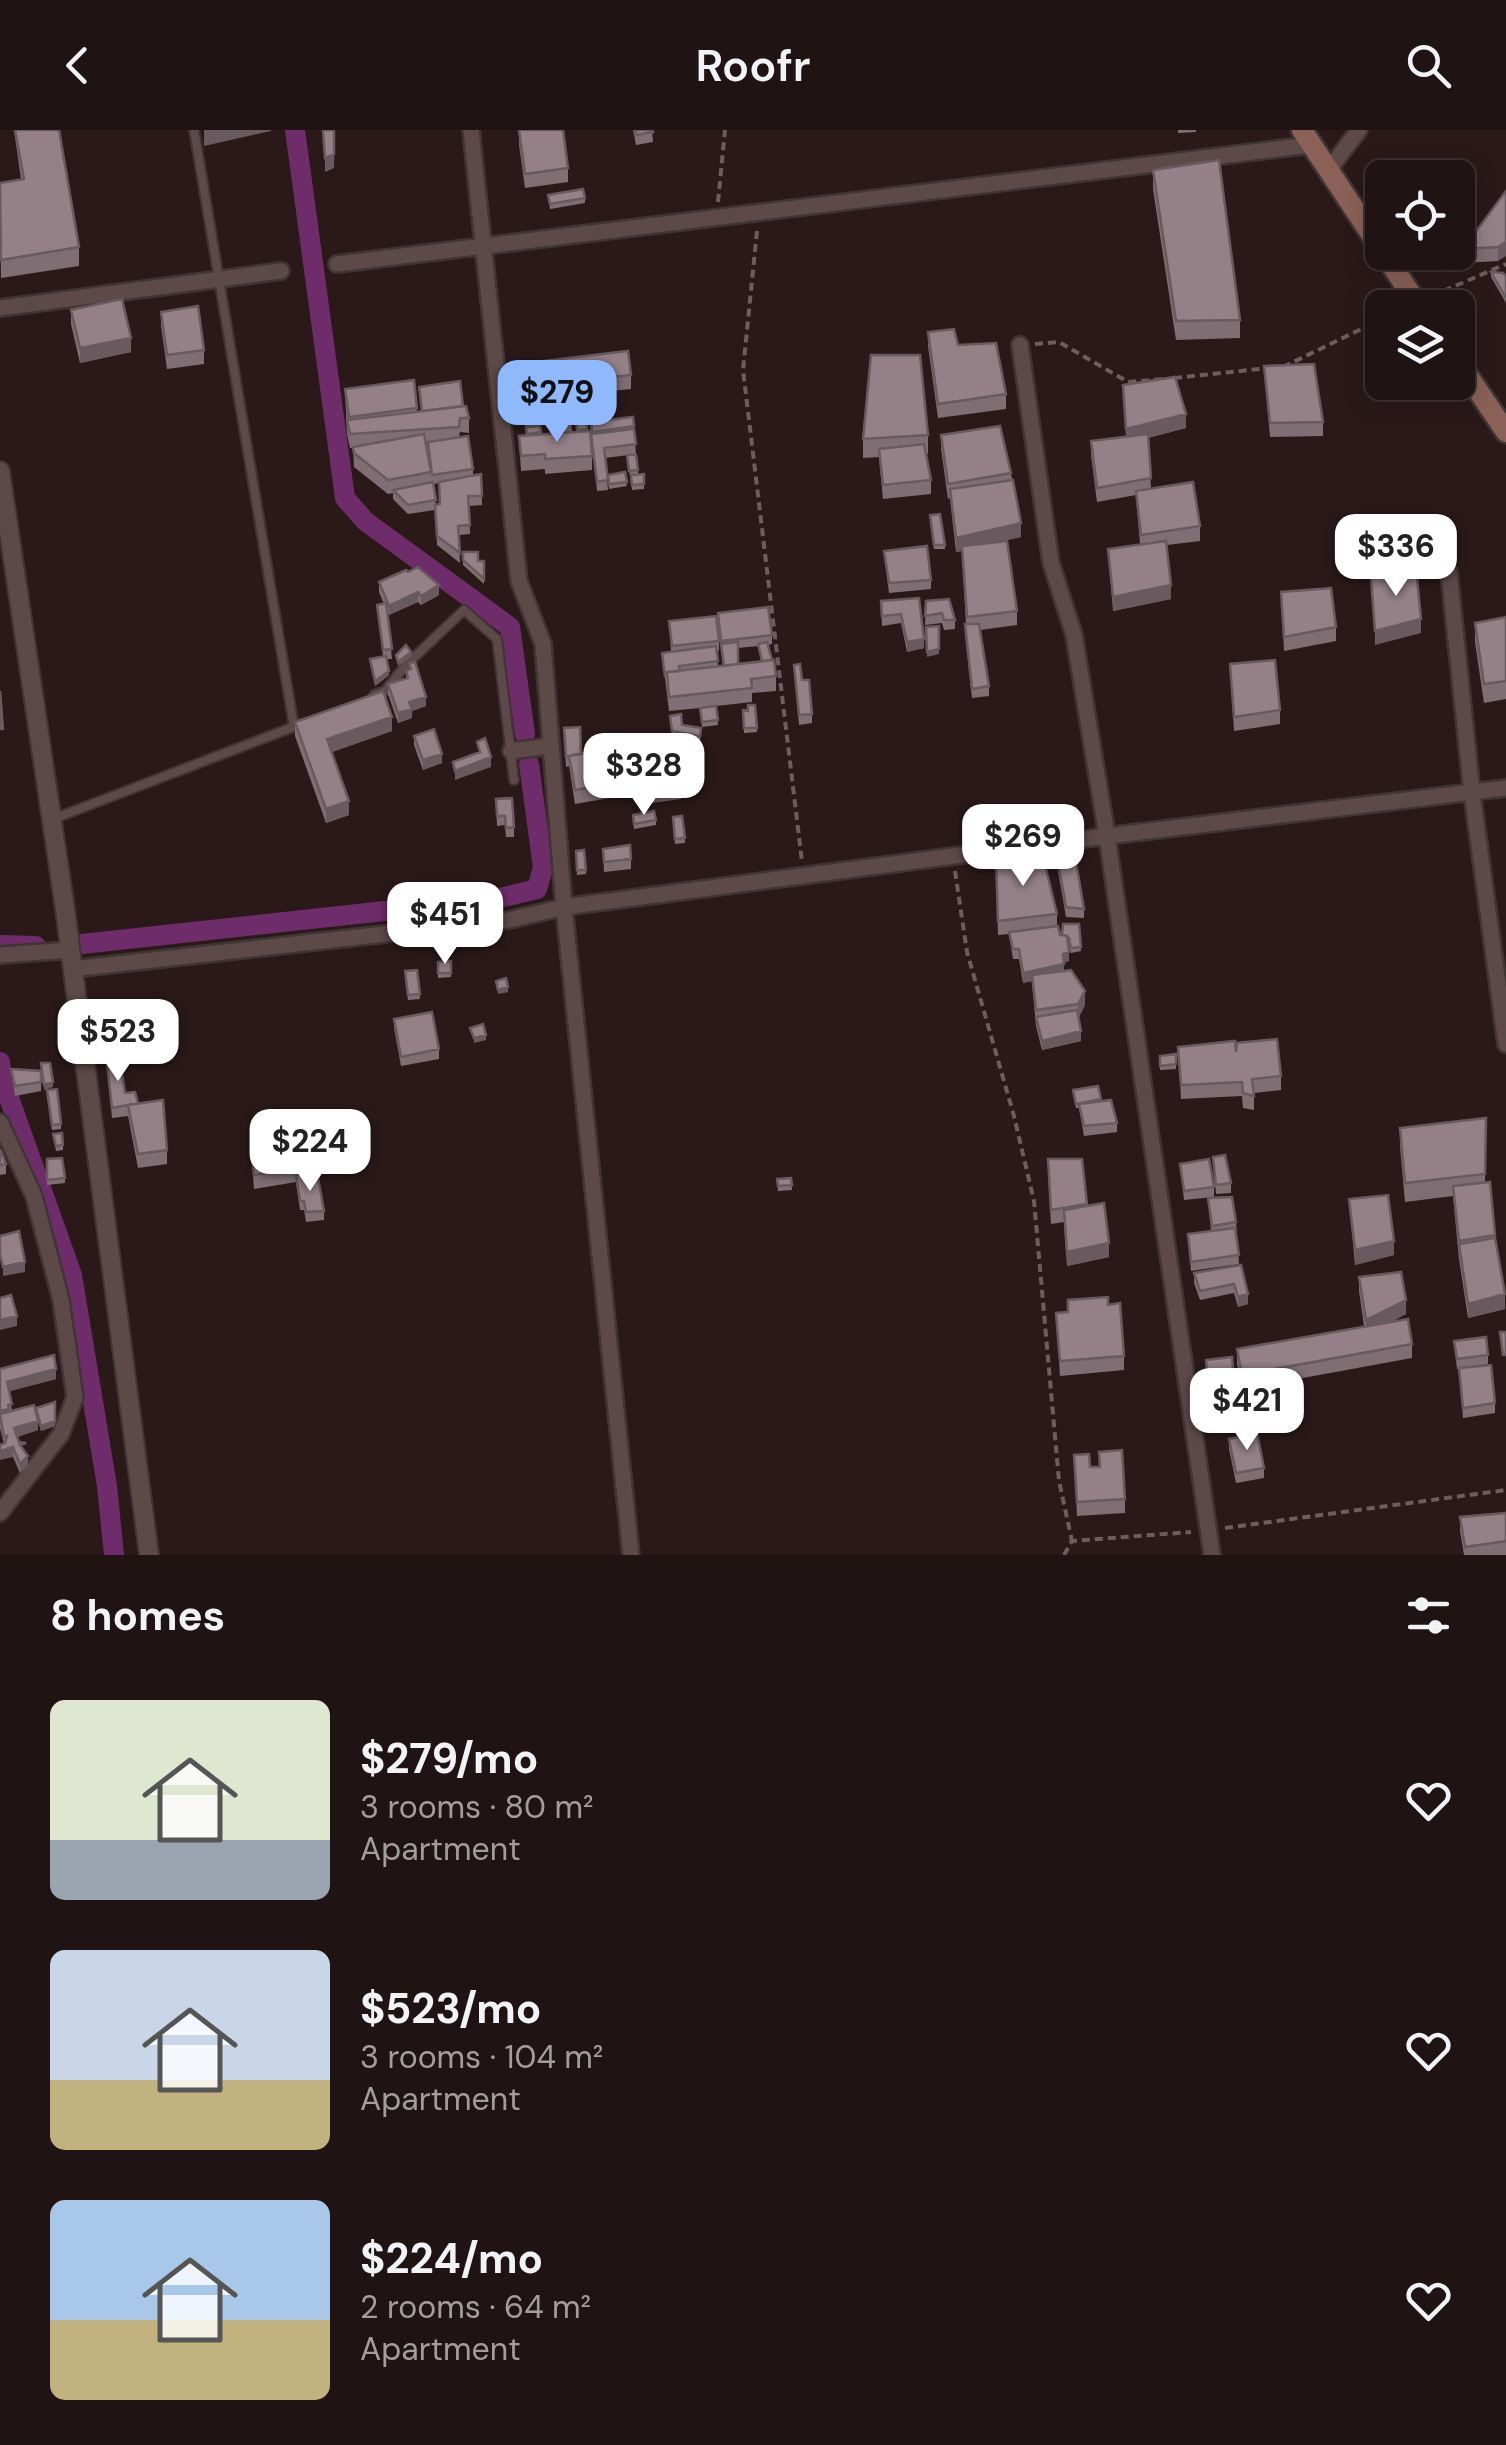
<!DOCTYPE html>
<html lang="en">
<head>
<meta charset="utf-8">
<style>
  body { margin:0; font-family:"DM Sans",sans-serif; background:#281c1d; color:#f1f3f6; height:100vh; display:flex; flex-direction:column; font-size:38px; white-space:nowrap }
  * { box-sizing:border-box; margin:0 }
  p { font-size:32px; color:#a29ea0 }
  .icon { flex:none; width:55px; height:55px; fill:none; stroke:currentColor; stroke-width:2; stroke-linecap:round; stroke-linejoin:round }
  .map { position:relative; height:1425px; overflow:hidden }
  .drawer { display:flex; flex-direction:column; background:#201314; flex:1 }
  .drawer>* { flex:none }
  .fabs { position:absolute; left:1365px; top:30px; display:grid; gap:20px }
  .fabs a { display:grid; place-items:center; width:110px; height:110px; border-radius:15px; background:#201314; box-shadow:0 5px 25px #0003,0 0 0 2px #3d3234; font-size:50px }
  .price { position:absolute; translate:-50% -85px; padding:0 22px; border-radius:20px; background:#fff; color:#222; font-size:32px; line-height:65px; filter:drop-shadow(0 2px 5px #0008) }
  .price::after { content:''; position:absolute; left:50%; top:60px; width:30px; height:22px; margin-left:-15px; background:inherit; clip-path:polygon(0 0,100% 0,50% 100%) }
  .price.on { background:#8fb8fd; color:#111 }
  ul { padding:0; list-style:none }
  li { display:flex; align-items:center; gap:30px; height:250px; padding:0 50px }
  li span { display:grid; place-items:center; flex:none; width:280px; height:200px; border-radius:15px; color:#555 }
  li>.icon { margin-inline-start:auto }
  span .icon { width:120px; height:120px; fill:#fffc; stroke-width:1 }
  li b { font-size:42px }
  h2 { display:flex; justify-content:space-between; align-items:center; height:120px; padding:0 50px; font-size:42px }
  header { display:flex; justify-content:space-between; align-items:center; height:130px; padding:0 50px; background:#201314; font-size:45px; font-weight:600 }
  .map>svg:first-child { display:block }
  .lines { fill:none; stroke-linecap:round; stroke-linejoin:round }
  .canal { stroke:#6f2c6a; stroke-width:20 }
  .service-casing { stroke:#413434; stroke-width:12 }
  .minor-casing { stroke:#413434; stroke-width:20 }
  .tertiary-casing { stroke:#413434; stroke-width:22 }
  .secondary-casing { stroke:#413434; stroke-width:25 }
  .path { stroke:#6d5d5e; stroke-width:4; stroke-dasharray:8 5; stroke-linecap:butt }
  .service { stroke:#5e4949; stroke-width:8 }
  .minor { stroke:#5e4949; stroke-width:15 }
  .tertiary { stroke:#5e4949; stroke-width:18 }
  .secondary { stroke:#8b6157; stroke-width:20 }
  .wall { fill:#806e75; fill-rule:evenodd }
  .shaded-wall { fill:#685a5f }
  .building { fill:#958088; stroke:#685a5f; stroke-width:2.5 }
</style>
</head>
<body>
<header><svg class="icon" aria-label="back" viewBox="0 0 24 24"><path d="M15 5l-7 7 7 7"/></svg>Roofr<svg class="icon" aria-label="search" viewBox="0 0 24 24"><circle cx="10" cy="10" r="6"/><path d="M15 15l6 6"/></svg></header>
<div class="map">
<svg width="1506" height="1425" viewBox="0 0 1506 1425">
  <rect width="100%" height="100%" fill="#2b191a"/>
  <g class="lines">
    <path class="canal" d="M295 0 345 368 365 391 510 497 525 604
      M82 814 495 769 537 759 543 738 529 634
      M0 815 36 816
      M0 932 2 948 72 1145 107 1356 114 1425"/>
    <defs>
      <path id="service" d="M194 0 294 597
        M374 565 385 561 405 536 464 480 497 509 514 650
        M53 689 301 594"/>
      <path id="minor" d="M471 0 519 451 543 514 564 777 631 1425
        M1327 42 1359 0
        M337 134 1310 15
        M0 178 281 141
        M1020 215 1051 433 1074 505 1107 706 1212 1425
        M1449 442 1472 663 1506 914
        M511 621 551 616
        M0 825 71 820
        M73 839 509 790 564 777 1107 706 1506 658
        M0 992 34 1066 61 1170 75 1267 61 1304 0 1383"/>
      <path id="tertiary" d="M0 341 65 779 149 1425"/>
      <path id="secondary" d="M1302 0 1420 178
        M1458 231 1506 302"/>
    </defs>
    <use href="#service" class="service-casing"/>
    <use href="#minor" class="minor-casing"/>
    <use href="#tertiary" class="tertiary-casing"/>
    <use href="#secondary" class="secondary-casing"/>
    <path class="path" d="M718 72 725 0
      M757 101 743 240 802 732
      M1432 166 1506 134
      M1035 214 1059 212 1128 252 1164 249
      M1283 237 1382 189
      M1174 248 1269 238
      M955 741 967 822 1014 986 1034 1071 1059 1351 1072 1411
      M1225 1398 1506 1360
      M1064 1425 1072 1411 1191 1402"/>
    <use href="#service" class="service"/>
    <use href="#minor" class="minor"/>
    <use href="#tertiary" class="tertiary"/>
    <use href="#secondary" class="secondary"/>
  </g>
  <path class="wall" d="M14 0H59L79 117V136L1 148 0 53 21 49Z
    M519 0 568 38V52L525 58 519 15Z
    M633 0H652L653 12 636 15Z
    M1178 0H1196V2L1178 3Z
    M1153 40 1240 190V208L1176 210 1153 59Z
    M1506 61 1498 131 1463 133V119Z
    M548 65 585 68V73L550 79Z
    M1491 142 1506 146V173L1491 147Z
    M71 180 131 222 80 233 71 194Z
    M161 182 204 220V234L167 239 161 196Z
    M928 202 958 215 1006 264V279L938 288 928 216Z
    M543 231 631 245V259L583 264 585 288 575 289 573 265 569 266 572 302H576V290L586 289 592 326V340L545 344V339L521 341 519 306 526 305 525 286H523L520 242 541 255 542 285H536V288L541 293V304H550L543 245Z
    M1264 236 1323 292V306L1270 307Z
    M414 250 417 282 421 281 419 257 463 276 469 288V303L460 302 459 307 473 339V346L481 344 482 375 469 376 470 404 459 405 460 433 437 415 435 380 408 384 393 369V363L388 364 354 337 353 318H350L347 304 345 259ZM439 353 440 374 436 375 433 354Z
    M1123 255 1186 298 1148 308 1151 358 1200 396V411L1167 415 1171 469 1113 481 1108 419 1140 414 1136 365 1097 372 1091 325V311L1126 307Z
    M633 287 636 324 605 328 608 360 597 361 591 292Z
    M928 305V324H926L931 350V364L883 369 879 327 863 328V309Z
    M941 305 1011 343 1021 407 1001 411 1017 481V495L980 500 989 556V566L972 568 965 504V494H966L962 421 956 422 950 368 948 369 941 319Z
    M627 325 638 340V345L644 344V359L632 360Z
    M625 342 627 356 609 359 608 350Z
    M930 385 945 415V419H934Z
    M884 421 931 450V459L889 463Z
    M463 422 478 431H484V454L463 435Z
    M408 442 439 465 421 475 418 472 389 485 387 480 392 529H387L389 545 375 556 370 529 383 526 377 475 384 474 379 462V452Z
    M1281 462 1336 497V511L1284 521Z
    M919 468 924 518 907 522 901 493 882 496 881 471Z
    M926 471 955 490V499L944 500 942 493 925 495Z
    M718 483 772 505V514L768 515 776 546V561L752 563V572L716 576 718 595 702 597 700 578 669 581 662 523 671 522 669 491 719 511V521H717L718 536H723ZM758 516 761 531 738 534V518Z
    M1506 487V569L1484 573 1475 512V493Z
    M409 533 426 576 412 581V588L398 593 388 564V554L406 548V541L409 540Z
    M1230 534 1280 580V594L1234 601Z
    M794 535 802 550 812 584V593L799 595Z
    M755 575 757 602 744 603 743 580 748 581Z
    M670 586 682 595 701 598 700 611 676 607 682 641V655L680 656 681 669 651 673 650 661 575 674 569 636 566 637 564 598 581 623 676 607 672 606Z
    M295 592 392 601 331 622 349 685 326 693 295 606Z
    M414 606 442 633 423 640 414 615Z
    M496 669 514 697V707H506L505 695 497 696Z
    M633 685 656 690V695L634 699Z
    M682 686 685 713 675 714 673 687Z
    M603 719 631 729V739L604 742Z
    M584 720 586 744 577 745 576 721Z
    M996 730 1057 784V796L1060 805 1079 794 1081 821 1071 823 1068 812 1069 831 1063 833 1064 841 1085 875 1079 887 1081 911 1042 920 1036 896 1032 851 1023 853 1019 829H1013L1009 804 998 805Z
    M1058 732 1084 779V788L1066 787 1058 741Z
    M438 832 451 843V847L438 848Z
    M417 840 420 869 408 870 405 841Z
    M394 889 439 919V929L401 936 394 898Z
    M1178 917 1236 922 1281 946V960L1254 963V980L1243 978 1242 966 1181 969Z
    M1176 924V939L1160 940V926Z
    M106 925 125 963 138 973 167 1020V1034L138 1038 128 986 112 988Z
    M11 939 41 941V961L15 966Z
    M1098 956 1101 971 1117 993V1002L1084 1006 1079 978H1076L1073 960Z
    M47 960 61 994V999L52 1000Z
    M1486 988 1485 1052H1490L1495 1110 1505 1179 1468 1188 1459 1129 1453 1066 1405 1072 1400 1017V998Z
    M53 1004 63 1015V1020L56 1021Z
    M0 1019 6 1034V1044L0 1045Z
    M251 1021 318 1031V1046H311V1048L324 1081V1090L306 1092 304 1080H300L296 1052 254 1059Z
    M1213 1027 1231 1053V1063L1216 1064Z
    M47 1029 65 1048V1053L47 1055Z
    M1082 1029 1087 1076 1109 1127 1067 1136 1064 1092 1051 1094 1048 1043Z
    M1180 1034 1214 1057V1067L1184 1070Z
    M791 1048 792 1060 778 1061 777 1049Z
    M1208 1068 1236 1092 1239 1134 1191 1141 1188 1104 1211 1101Z
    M1349 1069 1394 1125 1355 1135Z
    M1241 1135 1248 1174 1238 1177 1234 1163 1200 1170 1194 1153V1143Z
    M1359 1147 1406 1184 1391 1192 1412 1214V1228L1242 1259 1237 1234V1219L1364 1196 1359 1161Z
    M1108 1175 1124 1226V1240L1060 1246 1056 1183Z
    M1454 1211 1488 1225V1234L1457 1239Z
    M1206 1230 1234 1249V1259L1208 1262Z
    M1459 1238 1495 1273V1283L1463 1288Z
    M0 1239 56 1249 9 1261 12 1281 36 1283 55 1296 41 1301 38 1291V1300L17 1307 19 1312 26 1322 28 1335 20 1343 13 1327 2 1314H4L0 1298Z
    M1229 1309 1264 1338V1348L1236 1353 1229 1319Z
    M1099 1322 1125 1369V1383L1077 1386 1074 1325 1090 1337H1099Z
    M1506 1383V1425H1464L1460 1401V1387Z"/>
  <path class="shaded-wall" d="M204 0H271V1L204 16Z
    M335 0 334 38 325 42V28Z
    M1506 112V126L1498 131V117Z
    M131 208V222L80 233V218Z
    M1186 284V298L1126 313V299Z
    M1021 393V407L956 422V408Z
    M439 455V465L421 475V466Z
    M1171 455V469L1113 481V467Z
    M418 462V472L389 485V476Z
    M1421 489V503L1375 515V501Z
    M924 509V518L907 522V512Z
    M939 519V524L927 527V522Z
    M411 522V527L398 536V532Z
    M389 541V545L375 556V551Z
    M426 567V576L412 581V588L398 593V583L409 572Z
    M392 587V601L327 624V609Z
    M442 624V633L423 640V630Z
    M491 627V637L455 650V641Z
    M349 671V685L326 693V679Z
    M1069 822V831L1063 833V824Z
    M1064 834V843L1023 853V843Z
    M508 857V862L498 864V860Z
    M1085 861V875L1078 888V874Z
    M1081 901V911L1042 920V911Z
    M486 905V910L474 913V908Z
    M53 952V957L44 960V955Z
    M1394 1111V1125L1355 1135V1120Z
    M1109 1113V1127L1067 1136V1122Z
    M25 1132V1142L3 1146V1137Z
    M1248 1164V1174L1238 1177V1167Z
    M1505 1164V1179L1468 1188V1174Z
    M1406 1170V1184L1366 1204V1190Z
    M17 1186V1196L0 1200V1190Z
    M56 1239V1249L7 1262V1252Z
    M38 1291V1300L14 1308V1298Z
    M55 1291V1296L41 1301V1296Z
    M13 1317V1327L0 1330V1321Z
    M28 1326V1335L20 1343V1334Z"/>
  <path class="building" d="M15 0H59L79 117 1 130 0 53 24 49Z
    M323 0H334V24L325 28Z
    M519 0H563L568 38 525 44Z
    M635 0H652L653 2 636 5Z
    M1219 30 1240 190 1176 191 1153 40Z
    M583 59 585 68 550 74 548 65Z
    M1506 61V112L1498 117 1463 119Z
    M1491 142 1503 143 1506 146V168Z
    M122 169 131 208 80 218 71 180Z
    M198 176 204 220 167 225 161 182Z
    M954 199 958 215 996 213 1006 264 938 274 928 202Z
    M628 221 631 245 568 252 572 289 550 291 543 231Z
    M871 225H920L928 305 863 309Z
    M1314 234 1323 292 1270 293 1264 236Z
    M540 240 541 255 522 257 520 242Z
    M1175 247 1186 284 1126 299 1123 255Z
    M414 250 417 278 349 287 345 259Z
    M460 251 463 276 422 281 419 257Z
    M541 256 542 275 523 276 522 257Z
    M583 263 585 283 575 284 573 264Z
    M466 276 469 288H460L459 297 350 304 347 290Z
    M536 280V288L541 287V293L526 294 525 281Z
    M633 287 634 296 592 302 591 292Z
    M586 289 587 299 577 300 576 290Z
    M540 296 541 302 527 304 526 297Z
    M1000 296 1011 343 948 354 941 305Z
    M634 299 636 314 604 318 608 350 597 352 591 304Z
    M590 301 592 326 545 329V324L521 326 519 306Z
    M424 304 431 342 388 350 354 323 353 317Z
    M1148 304 1151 348 1097 358 1091 311Z
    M468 306 473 339 432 345 428 312Z
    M924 314 931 350 883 355 879 319Z
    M627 325H636L638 340 629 341Z
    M625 342 627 352 609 354 608 345Z
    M481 344 482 366H468L470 395 458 396 460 423 437 406 435 375 440 374 439 352Z
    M644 344V354L632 355 631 345Z
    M1013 350 1021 393 956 408 950 359Z
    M433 352 436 370 408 375 393 360Z
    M1193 352 1200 396 1141 405 1136 361Z
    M940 384 945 415H934L930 385Z
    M1007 411 1017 481 967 487 962 416Z
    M1166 411 1171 455 1113 467 1108 419Z
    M927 416 931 450 889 453 884 421Z
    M463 422H478V431H484V449L463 430Z
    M418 437 439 455 421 466 418 462 389 476 379 452 406 440 408 442Z
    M1416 438 1421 489 1375 501 1371 448Z
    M1331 458 1336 497 1284 507 1281 462Z
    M919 468 924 509 907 512 901 484 882 486 881 471Z
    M949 469 955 490H944L942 483 925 486 926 471Z
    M386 473 392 519 383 520 377 475Z
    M768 477 772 505 721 511 718 483Z
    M716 486 719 511 672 516 669 491Z
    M1506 487V551L1484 554 1475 493Z
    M965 494H979L989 556 972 559Z
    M939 496V519L927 522 926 497Z
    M738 512V534L724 536 721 514Z
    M767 512 772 530 762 531 758 514Z
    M406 515 411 522 398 532 396 525Z
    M716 516 718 531 679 536 680 541 667 542V546H665L662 523Z
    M386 526 389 541 375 551 370 529Z
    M774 530 776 546 751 549 752 558 669 567 667 542Z
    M1275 530 1280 580 1234 587 1230 534Z
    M415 532 426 567 409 572 412 579 398 583 388 554 408 548 406 541 411 539 409 533Z
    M800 534 802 550H809L812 584 799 585 794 535Z
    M0 561 3 599H0Z
    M383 561 392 587 327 609 349 671 326 679 295 592Z
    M748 575H755L757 598H744L743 580 748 581Z
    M716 576 718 590 702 592 700 578Z
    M681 584 682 595 701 598 700 606 672 601 670 586Z
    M580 597 581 623 566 627 564 598Z
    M434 599 442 624 423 630 414 606Z
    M676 607 682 641 575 660 569 626Z
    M485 608 491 627 455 641 453 632 480 622 477 612Z
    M680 655 681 664 651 668 650 659Z
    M512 668 514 697 506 698 505 686H497L496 669Z
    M654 681 656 690 634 694 633 685Z
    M682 686 685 708 675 709 673 687Z
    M630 715 631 729 604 732 603 719Z
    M584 720 586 740H577L576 721Z
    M1043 727 1057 784 998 791 996 730Z
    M1058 732H1076L1084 779 1066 777Z
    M1063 794H1079L1081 817 1071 818 1069 808 1067 806 1062 805Z
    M1058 796 1060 805 1067 806 1069 822 1063 824 1064 834 1023 843 1019 819H1013L1009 802Z
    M451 831V843H438V832Z
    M417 840 420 864 408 865 405 841Z
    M1071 840 1085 861 1078 874 1036 880 1032 845Z
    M506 848 508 857 498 860 496 851Z
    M1077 880 1081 901 1042 911 1036 887Z
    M432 882 439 919 401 927 394 889Z
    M483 894 486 905 474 908 470 898Z
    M1277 909 1281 946 1252 949 1254 966 1243 963 1242 952 1181 955 1178 917 1235 911 1236 922 1237 913Z
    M119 924 125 963 135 962 138 973 112 978 106 925Z
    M1176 924V934L1160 936V926Z
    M41 933H50L53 952 44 955Z
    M11 939 41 941V952L15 956Z
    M1098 956 1101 969 1076 974 1073 960Z
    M57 959 61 994 52 995 47 960Z
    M163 970 167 1020 138 1024 128 975Z
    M1111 970 1117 993 1084 996 1079 974Z
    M1486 988 1485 1044 1405 1053 1400 998Z
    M62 1003 63 1015 56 1016 53 1004Z
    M315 1011 318 1031H310L311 1036 254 1045 251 1021Z
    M0 1019 6 1034 0 1035Z
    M1225 1025 1231 1053 1216 1055 1213 1027Z
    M62 1028 65 1048 47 1050V1029Z
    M1048 1029H1082L1087 1074 1051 1080Z
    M1209 1029 1214 1057 1184 1061 1180 1034Z
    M302 1044 303 1049 318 1048 324 1081 306 1082 304 1071H300L296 1045Z
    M791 1048 792 1055 778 1056 777 1049Z
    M1490 1052 1495 1105 1459 1111 1453 1056Z
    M1388 1065 1394 1111 1355 1120 1349 1069Z
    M1232 1067 1236 1092 1212 1096 1208 1068Z
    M1104 1073 1109 1113 1067 1122 1064 1080Z
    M1235 1098 1239 1125 1191 1132 1188 1104Z
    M19 1101 25 1132 3 1137 0 1124V1106Z
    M1495 1108 1505 1164 1468 1174 1459 1114Z
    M1241 1135 1248 1164 1238 1167 1234 1154 1200 1161 1194 1143Z
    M1401 1142 1406 1170 1366 1190 1359 1147Z
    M11 1165 17 1186 0 1190V1168Z
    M1108 1167V1175L1120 1173 1124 1226 1060 1231 1056 1183 1068 1182V1170Z
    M1408 1189 1412 1214 1242 1245 1237 1219Z
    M1500 1202H1506V1225H1503Z
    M1486 1207 1488 1225 1457 1229 1454 1211Z
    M54 1225 56 1239 7 1252 12 1274 8 1275 9 1279 0 1281V1239Z
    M1232 1227 1234 1249 1208 1252 1206 1230Z
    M1491 1235 1495 1273 1463 1278 1459 1238Z
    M55 1272V1291L41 1296 36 1278Z
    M34 1275 38 1291 14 1298 19 1312 26 1313 20 1315 28 1326 20 1334 13 1317 0 1321V1315L5 1313 7 1306 4 1307 0 1284Z
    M1257 1303 1264 1338 1236 1343 1229 1309Z
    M1122 1320 1125 1369 1077 1372 1074 1325 1089 1324 1090 1337H1100L1099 1322Z
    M1506 1383V1411L1465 1417 1460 1387Z"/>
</svg>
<div class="fabs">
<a><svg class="icon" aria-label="locate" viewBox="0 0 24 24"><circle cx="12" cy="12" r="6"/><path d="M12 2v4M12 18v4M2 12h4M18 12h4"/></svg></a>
<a><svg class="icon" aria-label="layers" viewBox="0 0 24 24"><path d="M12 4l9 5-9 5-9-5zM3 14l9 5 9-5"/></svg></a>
</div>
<b class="price on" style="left:557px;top:315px">$279</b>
<b class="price" style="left:1396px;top:469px">$336</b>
<b class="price" style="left:644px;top:688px">$328</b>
<b class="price" style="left:1023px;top:759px">$269</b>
<b class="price" style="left:445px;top:837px">$451</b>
<b class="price" style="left:118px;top:954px">$523</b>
<b class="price" style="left:310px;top:1064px">$224</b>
<b class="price" style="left:1247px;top:1323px">$421</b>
</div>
<section class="drawer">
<h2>8 homes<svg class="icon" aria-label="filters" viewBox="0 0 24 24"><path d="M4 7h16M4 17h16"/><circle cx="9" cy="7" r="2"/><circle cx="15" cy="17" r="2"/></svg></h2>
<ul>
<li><span style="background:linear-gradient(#dfe7d0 70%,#9aa5b1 0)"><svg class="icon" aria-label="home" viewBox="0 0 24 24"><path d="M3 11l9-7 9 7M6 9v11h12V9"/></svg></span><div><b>$279/mo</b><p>3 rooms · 80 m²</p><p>Apartment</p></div><svg class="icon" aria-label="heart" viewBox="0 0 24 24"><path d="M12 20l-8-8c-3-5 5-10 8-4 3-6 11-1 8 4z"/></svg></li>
<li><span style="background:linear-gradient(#c9d6e8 65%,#c2b280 0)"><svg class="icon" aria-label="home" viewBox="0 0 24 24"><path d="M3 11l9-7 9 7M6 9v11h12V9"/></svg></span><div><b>$523/mo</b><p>3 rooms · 104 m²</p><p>Apartment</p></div><svg class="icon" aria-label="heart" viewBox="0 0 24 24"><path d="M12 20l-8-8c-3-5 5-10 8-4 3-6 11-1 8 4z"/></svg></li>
<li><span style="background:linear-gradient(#a9c7e8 60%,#c2b280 0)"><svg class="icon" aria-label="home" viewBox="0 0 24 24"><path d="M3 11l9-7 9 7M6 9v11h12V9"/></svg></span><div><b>$224/mo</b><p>2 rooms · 64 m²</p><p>Apartment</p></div><svg class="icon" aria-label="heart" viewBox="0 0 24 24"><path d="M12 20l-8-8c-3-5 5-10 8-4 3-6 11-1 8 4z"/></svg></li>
</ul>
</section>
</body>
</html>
